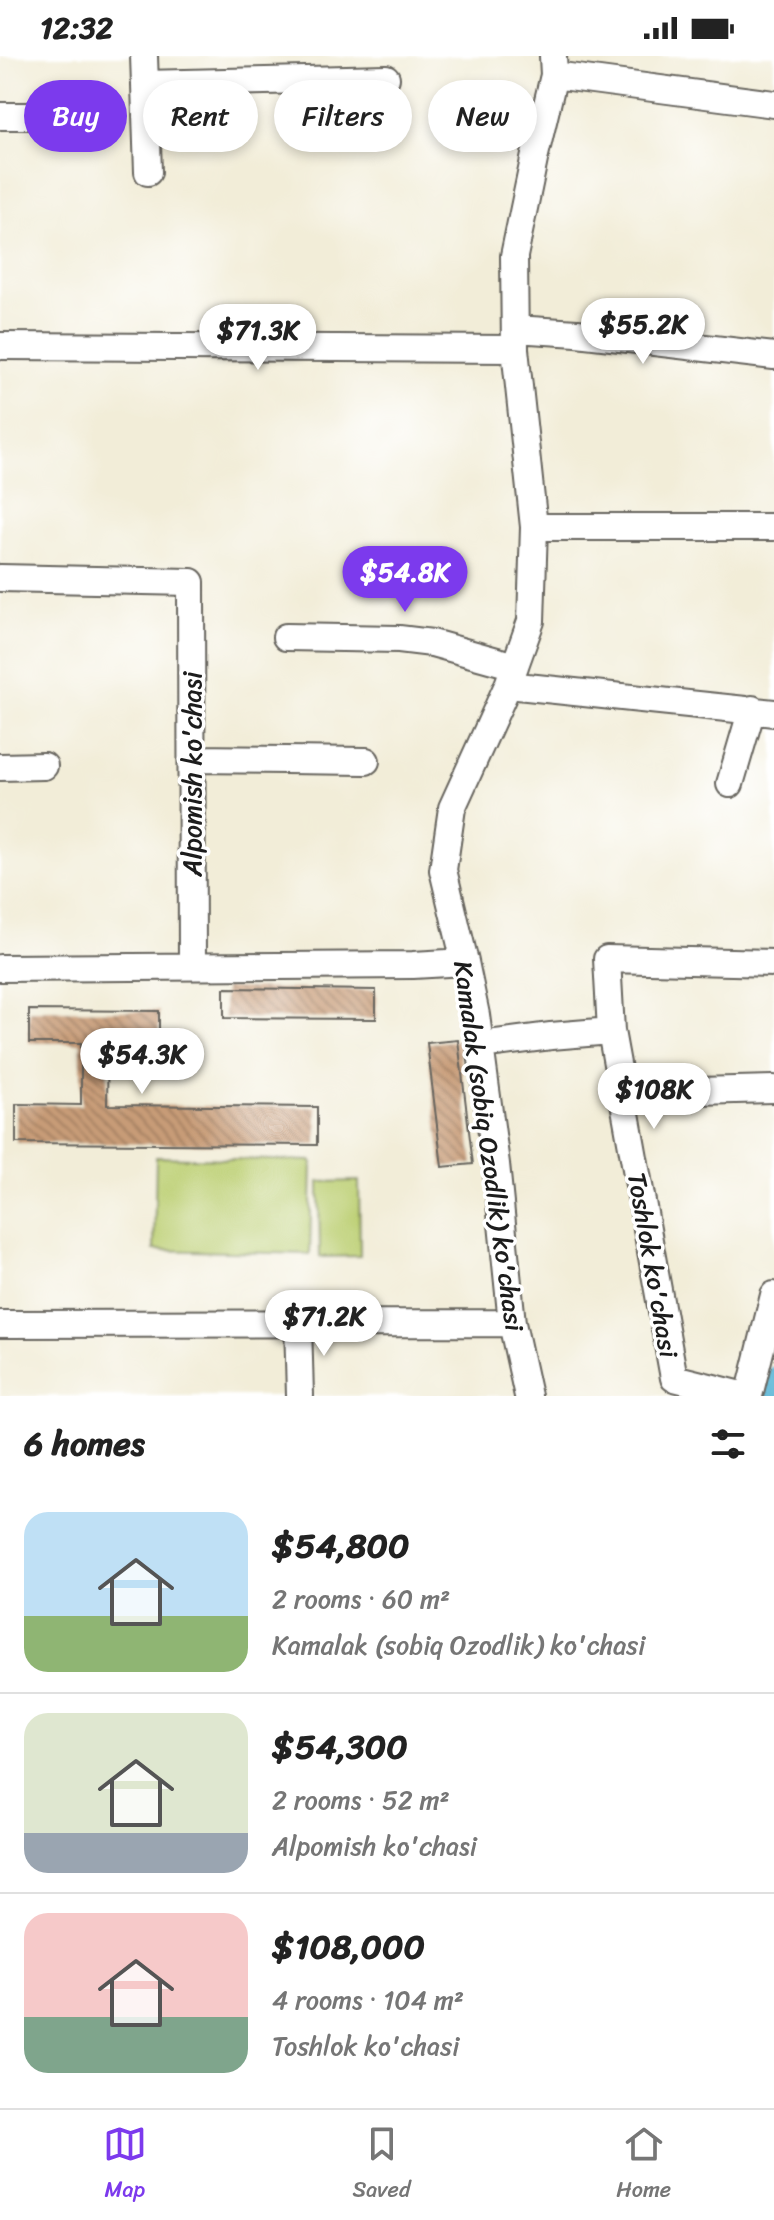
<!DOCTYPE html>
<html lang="en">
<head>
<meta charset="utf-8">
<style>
  body { margin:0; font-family:Sriracha,sans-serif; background:#f2f2f2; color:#222; height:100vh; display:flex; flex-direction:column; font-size:30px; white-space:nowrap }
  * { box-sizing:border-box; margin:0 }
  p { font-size:26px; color:#767676 }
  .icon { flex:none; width:44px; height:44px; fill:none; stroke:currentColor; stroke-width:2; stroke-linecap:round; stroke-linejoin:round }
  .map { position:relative; height:1340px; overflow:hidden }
  .side { display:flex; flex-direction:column; background:#fff; flex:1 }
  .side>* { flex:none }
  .hud { position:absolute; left:24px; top:24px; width:726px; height:72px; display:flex; gap:16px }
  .price { position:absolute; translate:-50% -68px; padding:0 18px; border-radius:28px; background:#fff; color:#222; font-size:26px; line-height:52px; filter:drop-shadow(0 2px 4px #0008) }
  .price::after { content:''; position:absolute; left:50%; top:48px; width:24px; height:18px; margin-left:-12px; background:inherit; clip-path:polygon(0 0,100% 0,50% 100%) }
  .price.active { background:#7c3aed; color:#fff }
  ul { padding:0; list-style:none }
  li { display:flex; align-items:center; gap:24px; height:200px; padding:0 24px }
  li+li { border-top:2px solid #e0e0e0 }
  li span { display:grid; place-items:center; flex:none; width:224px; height:160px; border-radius:24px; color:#555 }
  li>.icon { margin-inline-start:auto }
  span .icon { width:96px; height:96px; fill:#fffc; stroke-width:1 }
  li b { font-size:34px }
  h2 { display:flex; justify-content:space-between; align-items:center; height:96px; padding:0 24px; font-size:34px }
  .tag { padding:0 28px; border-radius:36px; background:#fff; box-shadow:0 4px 12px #0003; font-size:28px; line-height:72px }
  .tag.active { background:#7c3aed; color:#fff }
  .status { display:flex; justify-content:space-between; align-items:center; height:56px; padding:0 40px; background:#fff; direction:ltr }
  .status svg { height:22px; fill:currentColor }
  .tabs { display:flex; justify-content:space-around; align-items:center; height:112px; border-top:2px solid #e0e0e0; background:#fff; font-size:22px; color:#767676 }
  .tabs a { display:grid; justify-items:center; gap:4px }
  .tabs .active { color:#7c3aed }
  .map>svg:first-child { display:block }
  .garden { fill:#bccf72; stroke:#6c7647; stroke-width:2 }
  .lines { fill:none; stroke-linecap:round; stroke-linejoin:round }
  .canal { stroke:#55b3d4; stroke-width:22 }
  .building { fill:url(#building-back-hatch) }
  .street-casing { stroke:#67655e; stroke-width:30 }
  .street { stroke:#fff; stroke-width:26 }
  .labels { text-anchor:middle; stroke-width:7; stroke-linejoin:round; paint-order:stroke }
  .street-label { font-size:26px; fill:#1c1c1c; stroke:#fff }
</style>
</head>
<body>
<div class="status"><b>12:32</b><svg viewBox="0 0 49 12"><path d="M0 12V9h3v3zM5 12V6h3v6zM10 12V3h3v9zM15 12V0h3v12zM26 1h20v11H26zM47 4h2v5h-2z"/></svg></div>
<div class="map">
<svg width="774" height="1340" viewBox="0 0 774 1340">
  <defs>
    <pattern id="building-back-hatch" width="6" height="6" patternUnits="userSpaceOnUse" patternTransform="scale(2)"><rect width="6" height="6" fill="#c79b77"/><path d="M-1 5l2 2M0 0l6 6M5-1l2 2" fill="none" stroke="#a17e61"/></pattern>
  </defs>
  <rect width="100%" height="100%" fill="#fff"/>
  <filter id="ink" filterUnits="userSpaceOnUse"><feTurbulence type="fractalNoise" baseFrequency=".0125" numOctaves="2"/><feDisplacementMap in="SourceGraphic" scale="16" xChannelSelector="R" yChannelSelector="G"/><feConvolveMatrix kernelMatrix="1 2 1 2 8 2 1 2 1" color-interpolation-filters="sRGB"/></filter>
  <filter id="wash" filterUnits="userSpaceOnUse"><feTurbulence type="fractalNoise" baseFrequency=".006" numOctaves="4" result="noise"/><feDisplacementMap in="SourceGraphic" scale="32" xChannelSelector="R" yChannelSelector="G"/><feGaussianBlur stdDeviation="1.8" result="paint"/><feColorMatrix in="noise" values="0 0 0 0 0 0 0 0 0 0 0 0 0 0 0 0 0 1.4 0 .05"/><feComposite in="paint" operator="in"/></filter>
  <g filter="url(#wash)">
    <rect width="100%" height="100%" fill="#f2edd8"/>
    <path class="garden" d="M156 1101 312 1105 310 1198 154 1194Z
      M359 1125 360 1200 320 1201 319 1126Z"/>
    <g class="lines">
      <path class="canal" d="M772 1340 774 1322"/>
    </g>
    <g id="blocks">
      <path class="building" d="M224 932 376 934V963L224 962Z
        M29 954 159 955V987H108L107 1049 317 1051V1089L16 1087V1048L81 1049V987H29Z
        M458 984 473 1108 442 1111 427 987Z"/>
    </g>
  </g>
  <g filter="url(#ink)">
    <use href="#blocks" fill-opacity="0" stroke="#67655e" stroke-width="2"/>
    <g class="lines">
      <defs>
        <path id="street" d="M144 0 148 116
          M554 19 774 48
          M145 28 386 22
          M0 60H63
          M515 273 577 277 774 300
          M0 290 515 293
          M534 471H774
          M0 522 191 526 192 910
          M286 581 399 583 432 587 515 610
          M508 629 774 657
          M192 703 366 705
          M0 711 44 710
          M730 728 752 653
          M0 912 413 909 465 906
          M480 989 551 980 611 975
          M622 1037 774 1033
          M298 1266 300 1340
          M0 1268 512 1267
          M528 1340 512 1267 496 1108 476 959 465 906 443 814 452 752 508 629 531 565 534 471 515 293 514 200 535 99 554 19 553 0
          M746 1340 674 1322 611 975 607 903 774 907
          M749 1340 774 1239"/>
      </defs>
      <use href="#street" class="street-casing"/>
      <use href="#street" class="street"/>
    </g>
  </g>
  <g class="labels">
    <g class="street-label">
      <text transform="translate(192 718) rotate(-90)" y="9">Alpomish ko'chasi</text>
      <text transform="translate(489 1090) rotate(82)" y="9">Kamalak (sobiq Ozodlik) ko'chasi</text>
      <text transform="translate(653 1209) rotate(80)" y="9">Toshlok ko'chasi</text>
    </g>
  </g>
</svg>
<b class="price" style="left:643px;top:310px">$55.2K</b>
<b class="price" style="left:258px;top:316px">$71.3K</b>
<b class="price active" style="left:405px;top:558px">$54.8K</b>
<b class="price" style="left:142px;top:1040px">$54.3K</b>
<b class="price" style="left:654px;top:1075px">$108K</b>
<b class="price" style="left:324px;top:1302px">$71.2K</b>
<div class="hud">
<a class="tag active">Buy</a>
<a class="tag">Rent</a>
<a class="tag">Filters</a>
<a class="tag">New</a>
</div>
</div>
<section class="side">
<h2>6 homes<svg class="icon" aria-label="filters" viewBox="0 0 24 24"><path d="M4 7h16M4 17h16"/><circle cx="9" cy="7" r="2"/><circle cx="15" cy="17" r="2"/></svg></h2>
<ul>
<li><span style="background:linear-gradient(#bfe0f5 65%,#8fb573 0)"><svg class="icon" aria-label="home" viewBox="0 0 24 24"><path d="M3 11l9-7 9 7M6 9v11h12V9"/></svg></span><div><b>$54,800</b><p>2 rooms · 60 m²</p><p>Kamalak (sobiq Ozodlik) ko'chasi</p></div></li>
<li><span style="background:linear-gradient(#dfe7d0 75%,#9aa5b1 0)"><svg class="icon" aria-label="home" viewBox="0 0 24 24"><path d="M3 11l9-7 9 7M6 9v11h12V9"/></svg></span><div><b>$54,300</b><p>2 rooms · 52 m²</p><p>Alpomish ko'chasi</p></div></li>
<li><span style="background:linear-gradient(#f6c9c9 65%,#7fa58c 0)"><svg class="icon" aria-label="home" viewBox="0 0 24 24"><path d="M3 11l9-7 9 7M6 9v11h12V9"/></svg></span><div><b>$108,000</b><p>4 rooms · 104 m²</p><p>Toshlok ko'chasi</p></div></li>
</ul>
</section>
<nav class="tabs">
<a class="active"><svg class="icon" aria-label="map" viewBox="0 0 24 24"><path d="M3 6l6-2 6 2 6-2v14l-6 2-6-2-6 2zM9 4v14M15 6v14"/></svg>Map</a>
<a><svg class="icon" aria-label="saved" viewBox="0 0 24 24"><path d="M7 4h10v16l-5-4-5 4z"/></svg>Saved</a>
<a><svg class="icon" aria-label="home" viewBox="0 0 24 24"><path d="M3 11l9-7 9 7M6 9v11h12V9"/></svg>Home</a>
</nav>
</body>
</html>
